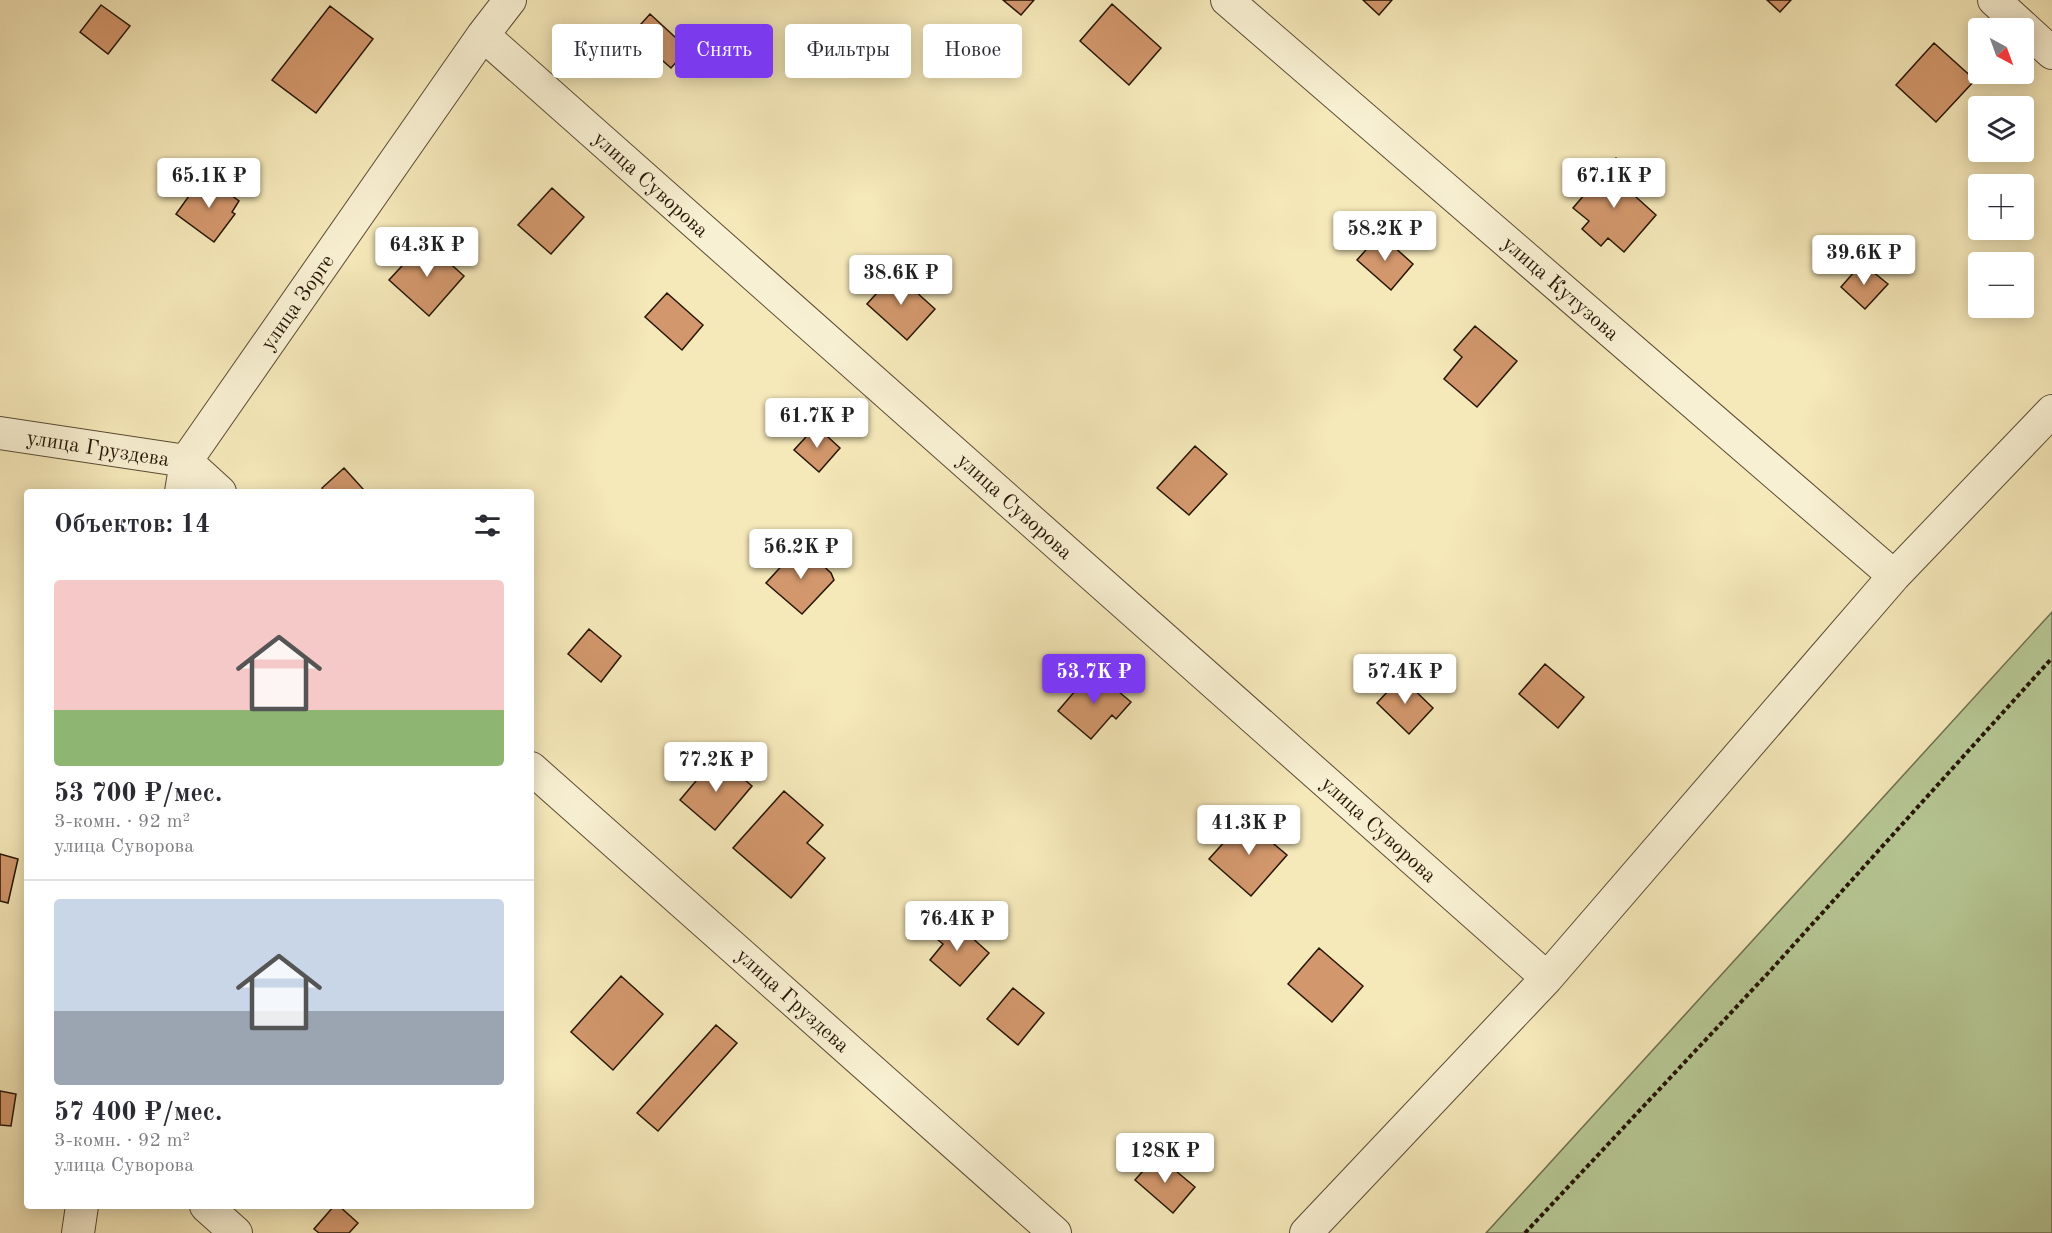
<!DOCTYPE html>
<html lang="ru">
<head>
<meta charset="utf-8">
<style>
  body { margin:0; font-family:"Old Standard TT",serif; background:#f7f7f7; color:#2b2b33; height:100vh; display:flex; flex-direction:column; font-size:22px; white-space:nowrap }
  * { box-sizing:border-box; margin:0 }
  p { font-size:20px; color:#7c7c81 }
  .icon { flex:none; width:33px; height:33px; fill:none; stroke:currentColor; stroke-width:2; stroke-linecap:round; stroke-linejoin:round }
  .map { position:relative; flex:1; overflow:hidden }
  .details { position:absolute; left:24px; top:489px; width:510px; height:720px; display:flex; flex-direction:column; background:#fff; border-radius:6px; box-shadow:0 3px 15px #0003 }
  .details>* { flex:none }
  .top-card { position:absolute; left:552px; top:24px; width:570px; height:54px; display:flex; gap:12px }
  .needle { width:39px; rotate:139deg }
  .tools { position:absolute; left:1968px; top:18px; display:grid; gap:12px }
  .tools a { display:grid; place-items:center; width:66px; height:66px; border-radius:6px; background:#fff; box-shadow:0 3px 15px #0003; font-size:30px }
  .price { position:absolute; translate:-50% -51px; padding:0 14px; border-radius:6px; background:#fff; color:#222; font-size:20px; line-height:39px; filter:drop-shadow(0 2px 3px #0008) }
  .price::after { content:''; position:absolute; left:50%; top:36px; width:18px; height:14px; margin-left:-9px; background:inherit; clip-path:polygon(0 0,100% 0,50% 100%) }
  .price.on { background:#7c3aed; color:#fff }
  ul { padding:0; list-style:none }
  li { display:grid; align-content:center; gap:12px; height:318px; padding:0 30px }
  li+li { border-top:2px solid #e1e1e2 }
  li span { display:grid; place-items:center; height:186px; border-radius:6px; color:#555 }
  li>.icon { margin-inline-start:auto }
  span .icon { width:108px; height:108px; fill:#fffc; stroke-width:1 }
  li b { font-size:26px }
  h2 { display:flex; justify-content:space-between; align-items:center; height:72px; padding:0 30px; font-size:26px }
  .pill { padding:0 21px; border-radius:6px; background:#fff; box-shadow:0 3px 15px #0003; font-size:21px; line-height:54px }
  .pill.on { background:#7c3aed; color:#fff }
  .map>svg:first-child { display:block }
  .green { fill:#b6c794; stroke:#6e6e4d; stroke-width:1.5 }
  .building { fill:#d2976c; stroke:#261506; stroke-width:1.5 }
  .lines { fill:none; stroke-linecap:round; stroke-linejoin:round }
  .minor-casing { stroke:#5a4a33; stroke-width:34 }
  .path { stroke:#261506; stroke-width:4; stroke-dasharray:4.5 3; stroke-linecap:butt }
  .minor { stroke:#f8f0d2; stroke-width:32 }
  .labels { text-anchor:middle; stroke-width:4.5; stroke-linejoin:round; paint-order:stroke }
  .street-label { font-size:21px; fill:#261506; stroke:#f8f0d2 }
</style>
</head>
<body>
<div class="map">
<svg width="2052" height="1233" viewBox="0 0 2052 1233">
  <rect width="100%" height="100%" fill="#f5e8b9"/>
  <filter id="stains"><feTurbulence type="fractalNoise" baseFrequency=".00333" numOctaves="4"/><feColorMatrix values="0 0 0 0 .2 0 0 0 0 .09 0 0 0 0 .02 0 0 0 .5 -.17"/></filter>
  <radialGradient id="worn" r=".72"><stop offset=".6" stop-color="#630" stop-opacity="0"/><stop offset="1" stop-color="#630" stop-opacity=".3"/></radialGradient>
  <path class="green" d="M2052 612V1233H1486Z"/>
  <path class="building" d="M1003 0H1034L1021 15Z
    M1363 0H1392L1379 15Z
    M1767 0H1791L1780 12Z
    M1112 4 1161 48 1129 85 1080 41Z
    M101 5 130 26 108 54 80 32Z
    M330 6 373 39 316 113 272 80Z
    M650 14 688 49 671 68 632 34Z
    M1934 43 1975 80 1936 122 1896 85Z
    M1616 158 1636 176 1626 188 1656 215 1624 252 1608 238 1601 246 1582 229 1589 221 1573 208Z
    M204 175 239 201 232 212 235 214 214 242 176 214Z
    M552 188 584 217 551 254 518 225Z
    M1380 234 1413 264 1391 290 1357 260Z
    M425 241 464 276 429 316 389 280Z
    M1862 263 1888 284 1865 309 1841 287Z
    M895 273 935 309 907 340 867 304Z
    M667 293 703 325 682 350 645 317Z
    M1475 326 1517 361 1477 407 1444 379 1462 357 1454 350Z
    M816 426 840 448 819 472 794 450Z
    M1195 446 1227 474 1189 515 1157 488Z
    M344 468 364 490 361 492H325L322 488Z
    M798 548 806 550 831 573 834 580 802 614 766 583Z
    M589 629 621 656 601 682 568 654Z
    M1545 664 1584 697 1558 728 1519 694Z
    M1093 670 1131 702 1116 719 1112 715 1091 739 1058 711Z
    M1401 677 1433 708 1409 734 1377 703Z
    M717 756 752 786 715 830 680 800Z
    M784 791 823 825 807 843 825 858 791 898 733 848Z
    M1257 815 1269 826 1262 834 1287 855 1251 896 1209 859 1246 818 1250 823Z
    M0 854 18 859 8 903 0 901Z
    M949 917 989 953 960 986 930 960 943 944 933 936Z
    M1319 948 1363 986 1332 1022 1288 984Z
    M621 976 663 1014 613 1070 571 1032Z
    M1013 988 1044 1013 1018 1045 987 1019Z
    M716 1025 737 1043 658 1131 637 1113Z
    M0 1091 16 1094 11 1126 0 1125Z
    M1157 1155 1195 1187 1173 1213 1135 1180Z
    M334 1206H339L358 1223 349 1233H319L314 1229Z"/>
  <g class="lines">
    <defs>
      <path id="minor" d="M1227 0 1894 576
        M1994 0 2052 53
        M483 35 1547 978
        M0 433 186 461 220 492
        M181 492 186 461 483 35 510 0
        M531 768 1055 1233
        M206 1206 236 1233
        M78 1233 82 1206
        M1306 1233 1547 978 1894 576 2052 411"/>
    </defs>
    <use href="#minor" class="minor-casing"/>
    <path class="path" d="M1525 1233 1770 971 2052 658"/>
    <use href="#minor" class="minor"/>
  </g>
  <g class="labels">
    <g class="street-label">
      <text transform="translate(651 184) rotate(42)" y="7">улица Суворова</text>
      <text transform="translate(1561 288) rotate(41)" y="7">улица Кутузова</text>
      <text transform="translate(297 302) rotate(-55)" y="7">улица Зорге</text>
      <text transform="translate(98 448) rotate(9)" y="7">улица Груздева</text>
      <text transform="translate(1015 506) rotate(42)" y="7">улица Суворова</text>
      <text transform="translate(1379 829) rotate(42)" y="7">улица Суворова</text>
      <text transform="translate(793 1000) rotate(42)" y="7">улица Груздева</text>
    </g>
  </g>
  <rect width="100%" height="100%" filter="url(#stains)"/>
  <rect width="100%" height="100%" fill="url(#worn)"/>
</svg>
<div class="tools">
<a><svg class="needle" viewBox="-14 -14 28 28"><path d="M0-13l5 13h-10z" fill="#e53935"/><path d="M0 13l5-13h-10z" fill="#7c7c81"/></svg></a>
<a><svg class="icon" aria-label="layers" viewBox="0 0 24 24"><path d="M12 4l9 5-9 5-9-5zM3 14l9 5 9-5"/></svg></a>
<a>+</a>
<a>−</a>
</div>
<b class="price" style="left:209px;top:209px">65.1K ₽</b>
<b class="price" style="left:1614px;top:209px">67.1K ₽</b>
<b class="price" style="left:1385px;top:262px">58.2K ₽</b>
<b class="price" style="left:427px;top:278px">64.3K ₽</b>
<b class="price" style="left:1864px;top:286px">39.6K ₽</b>
<b class="price" style="left:901px;top:306px">38.6K ₽</b>
<b class="price" style="left:817px;top:449px">61.7K ₽</b>
<b class="price" style="left:801px;top:580px">56.2K ₽</b>
<b class="price on" style="left:1094px;top:705px">53.7K ₽</b>
<b class="price" style="left:1405px;top:705px">57.4K ₽</b>
<b class="price" style="left:716px;top:793px">77.2K ₽</b>
<b class="price" style="left:1249px;top:856px">41.3K ₽</b>
<b class="price" style="left:957px;top:952px">76.4K ₽</b>
<b class="price" style="left:1165px;top:1184px">128K ₽</b>
<div class="top-card">
<a class="pill">Купить</a>
<a class="pill on">Снять</a>
<a class="pill">Фильтры</a>
<a class="pill">Новое</a>
</div>
<section class="details">
<h2>Объектов: 14<svg class="icon" aria-label="filters" viewBox="0 0 24 24"><path d="M4 7h16M4 17h16"/><circle cx="9" cy="7" r="2"/><circle cx="15" cy="17" r="2"/></svg></h2>
<ul>
<li><span style="background:linear-gradient(#f6c9c9 70%,#8fb573 0)"><svg class="icon" aria-label="home" viewBox="0 0 24 24"><path d="M3 11l9-7 9 7M6 9v11h12V9"/></svg></span><div><b>53 700 ₽/мес.</b><p>3-комн. · 92 m²</p><p>улица Суворова</p></div></li>
<li><span style="background:linear-gradient(#c9d6e8 60%,#9aa5b1 0)"><svg class="icon" aria-label="home" viewBox="0 0 24 24"><path d="M3 11l9-7 9 7M6 9v11h12V9"/></svg></span><div><b>57 400 ₽/мес.</b><p>3-комн. · 92 m²</p><p>улица Суворова</p></div></li>
</ul>
</section>
</div>
</body>
</html>
